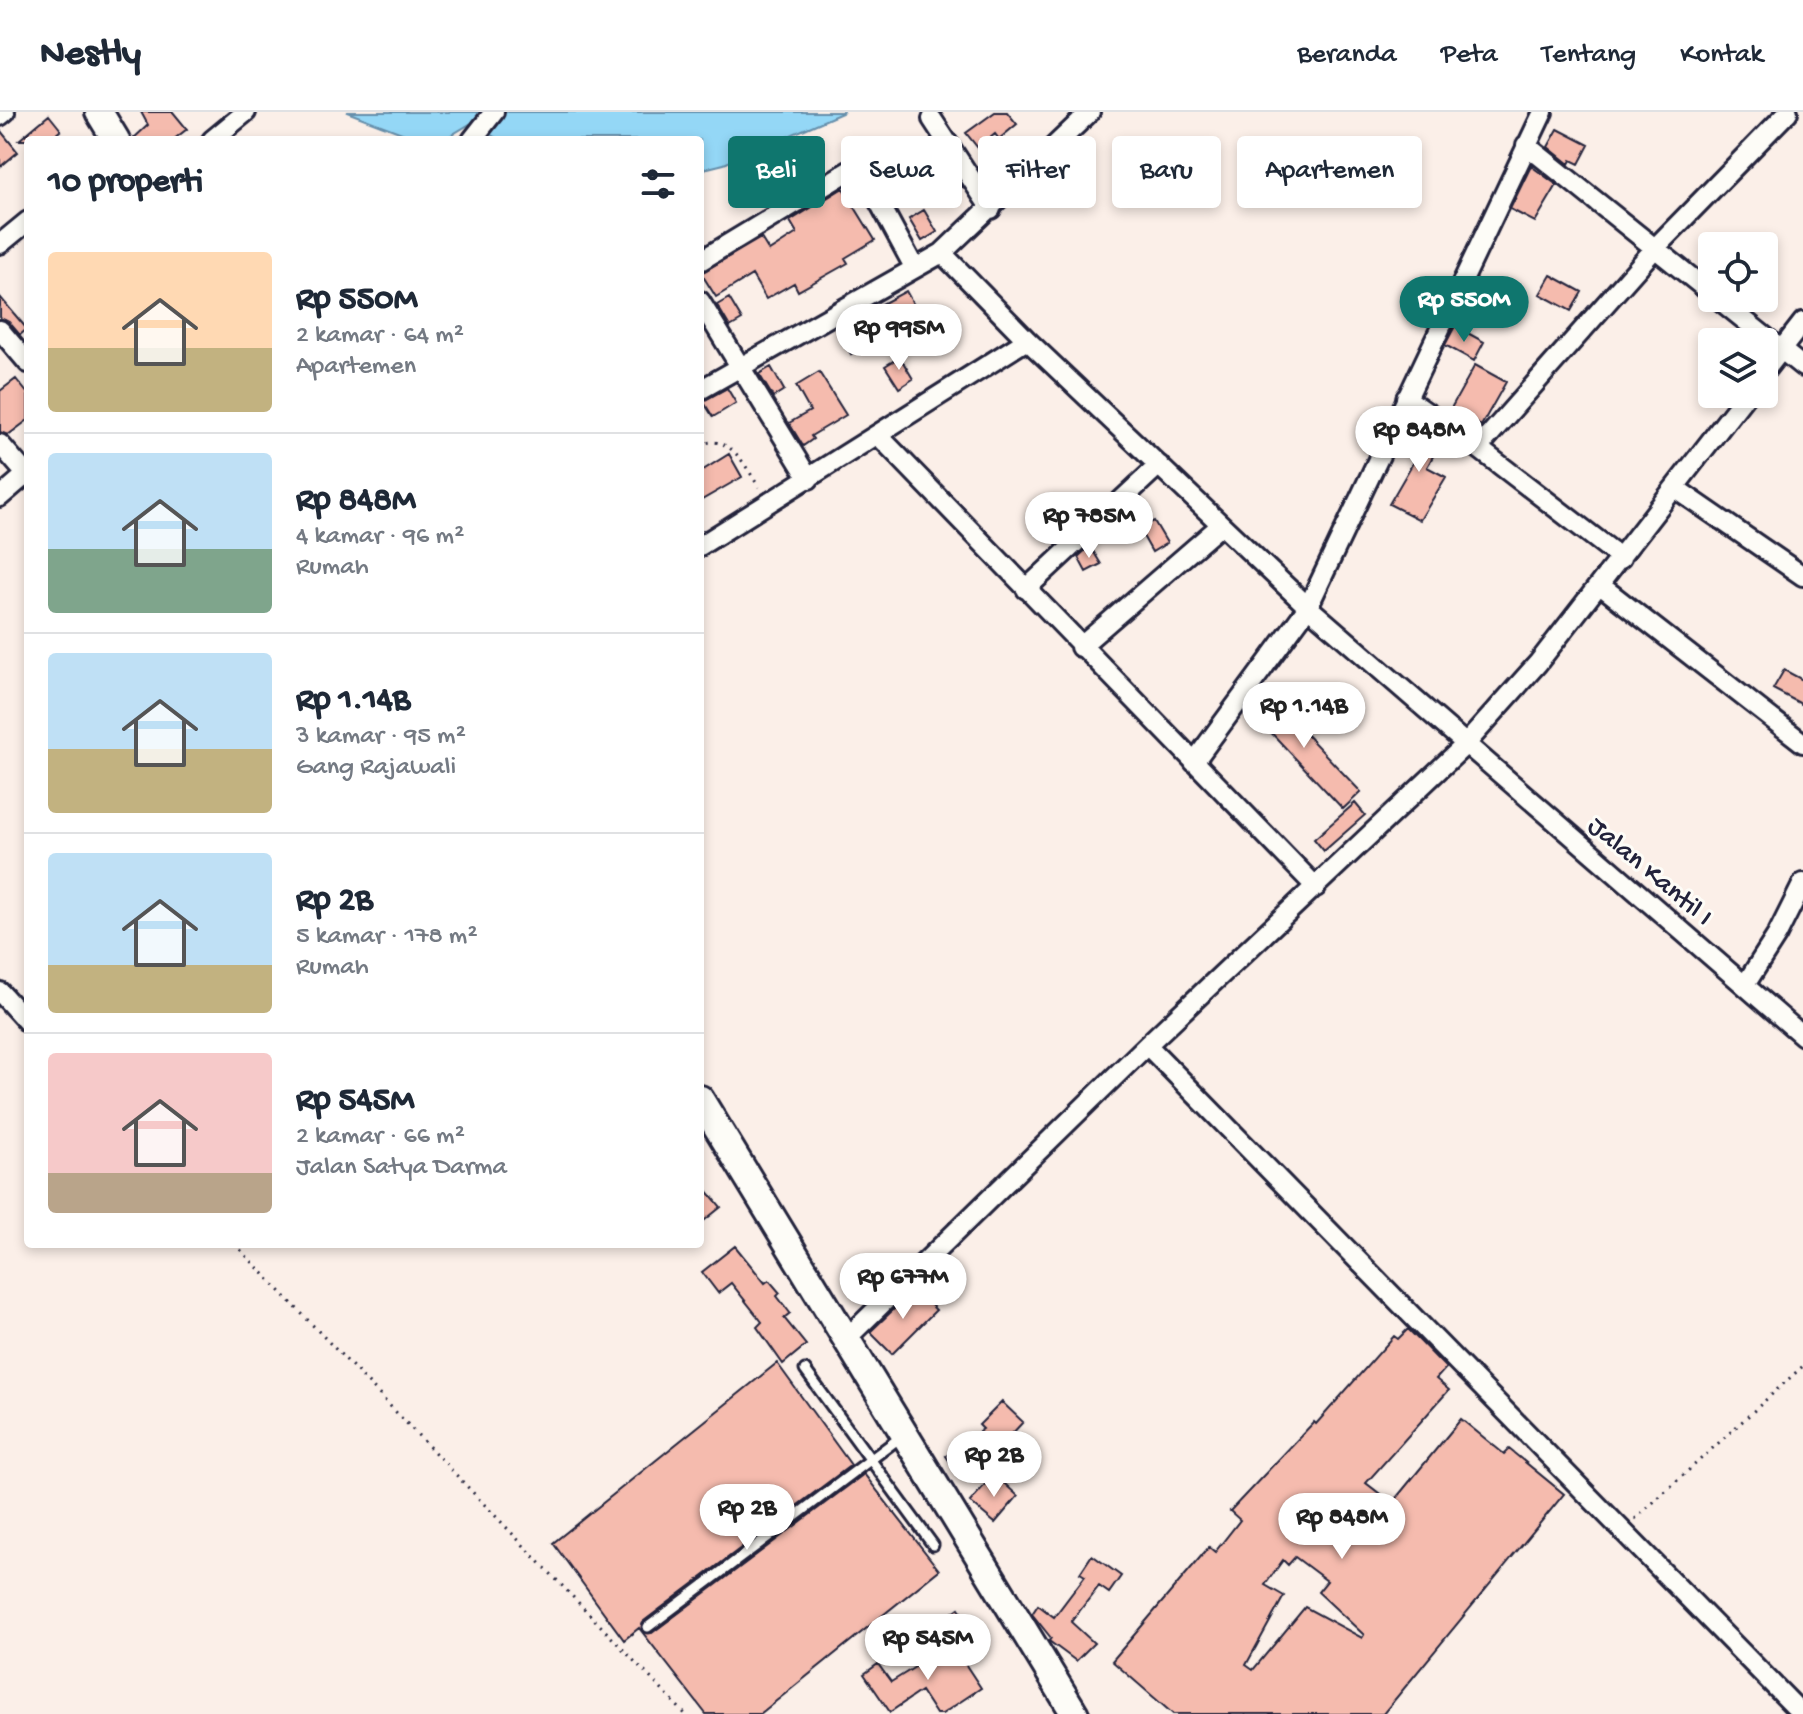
<!DOCTYPE html>
<html lang="id">
<head>
<meta charset="utf-8">
<style>
  body { margin:0; font-family:"Gochi Hand",sans-serif; background:#f6f6f7; color:#1f2937; height:100vh; display:flex; flex-direction:column; font-size:30px; white-space:nowrap }
  * { box-sizing:border-box; margin:0 }
  p { font-size:26px; color:#747a83 }
  .icon { flex:none; width:44px; height:44px; fill:none; stroke:currentColor; stroke-width:2; stroke-linecap:round; stroke-linejoin:round }
  .map { position:relative; flex:1; overflow:hidden }
  .panel { position:absolute; left:24px; top:24px; width:680px; height:1112px; display:flex; flex-direction:column; background:#fff; border-radius:8px; box-shadow:0 4px 12px #0003 }
  .panel>* { flex:none }
  .banner { position:absolute; left:728px; top:24px; width:760px; height:72px; display:flex; gap:16px }
  .fabs { position:absolute; left:1698px; top:120px; display:grid; gap:16px }
  .fabs a { display:grid; place-items:center; width:80px; height:80px; border-radius:8px; background:#fff; box-shadow:0 4px 12px #0003; font-size:40px }
  .price { position:absolute; translate:-50% -68px; padding:0 18px; border-radius:28px; background:#fff; color:#222; font-size:26px; line-height:52px; filter:drop-shadow(0 2px 4px #0008) }
  .price::after { content:''; position:absolute; left:50%; top:48px; width:24px; height:18px; margin-left:-12px; background:inherit; clip-path:polygon(0 0,100% 0,50% 100%) }
  .price.current { background:#0f766e; color:#fff }
  ul { padding:0; list-style:none }
  li { display:flex; align-items:center; gap:24px; height:200px; padding:0 24px }
  li+li { border-top:2px solid #e0e1e3 }
  li span { display:grid; place-items:center; flex:none; width:224px; height:160px; border-radius:8px; color:#555 }
  li>.icon { margin-inline-start:auto }
  span .icon { width:96px; height:96px; fill:#fffc; stroke-width:1 }
  li b { font-size:34px }
  h2 { display:flex; justify-content:space-between; align-items:center; height:96px; padding:0 24px; font-size:34px }
  .tag { padding:0 28px; border-radius:8px; background:#fff; box-shadow:0 4px 12px #0003; font-size:28px; line-height:72px }
  .tag.current { background:#0f766e; color:#fff }
  header { display:flex; align-items:center; gap:48px; box-sizing:border-box; height:112px; padding:0 40px; background:#fff; border-bottom:2px solid #e0e1e3 }
  header strong { font-size:38px }
  nav { display:flex; gap:44px; margin-inline-start:auto; font-size:28px }
  .map>svg:first-child { display:block }
  .water { fill:#94d7f6; stroke:#668fab; stroke-width:2 }
  .building { fill:#f5bbae; stroke:#22223b; stroke-width:2; fill-rule:evenodd }
  .lines { fill:none; stroke-linecap:round; stroke-linejoin:round }
  .service-casing { stroke:#22223b; stroke-width:15 }
  .minor-casing { stroke:#22223b; stroke-width:24 }
  .secondary-casing { stroke:#22223b; stroke-width:32 }
  .path { stroke:#22223b; stroke-width:3; stroke-dasharray:2 6; stroke-linecap:butt }
  .service { stroke:#fdfcf7; stroke-width:9 }
  .minor { stroke:#fdfcf7; stroke-width:18 }
  .secondary { stroke:#fdfcf7; stroke-width:26 }
  .labels { text-anchor:middle; stroke-width:6; stroke-linejoin:round; paint-order:stroke }
  .street-label { font-size:28px; fill:#22223b; stroke:#fdfcf7 }
</style>
</head>
<body>
<header>
<strong>Nestly</strong>
<nav><a>Beranda</a><a>Peta</a><a>Tentang</a><a>Kontak</a></nav>
</header>
<div class="map">
<svg width="1803" height="1602" viewBox="0 0 1803 1602">
  <rect width="100%" height="100%" fill="#fbefe8"/>
  <filter id="ink" filterUnits="userSpaceOnUse"><feTurbulence type="fractalNoise" baseFrequency=".0125" numOctaves="2"/><feDisplacementMap in="SourceGraphic" scale="16" xChannelSelector="R" yChannelSelector="G"/><feConvolveMatrix kernelMatrix="1 2 1 2 8 2 1 2 1" color-interpolation-filters="sRGB"/></filter>
  <g filter="url(#ink)">
    <path class="water" d="M347 0H844L724 52 700 58V28H500L470 12 443 28H420Z"/>
    <path class="building" d="M141 0H173L187 17 173 28H132L148 13Z
      M995 0H1007L1017 12 999 27 995 22 978 36 966 21Z
      M49 3 61 18 49 28H19Z
      M1558 17 1589 33 1579 52 1571 48 1569 52 1548 35Z
      M0 18 18 40 0 55Z
      M935 33 962 75 931 89 918 67 936 56 926 39Z
      M1531 54 1557 73 1535 110 1510 97Z
      M843 76 875 128 845 146 848 151 798 179 794 171 766 187 752 163 716 185 701 161 761 126 769 139 797 121 790 109Z
      M924 98 937 120 922 129 909 107Z
      M1551 163 1582 180 1571 199 1540 182Z
      M906 179 915 195 892 209 882 192Z
      M0 185 27 217 20 223 9 210 0 206Z
      M729 186 742 208 730 215 717 193Z
      M865 212 874 228 851 242 842 226Z
      M1455 214 1484 230 1474 249 1445 233Z
      M900 245 913 267 899 276 885 254Z
      M1475 253 1506 270 1481 314 1450 298Z
      M771 255 784 278 773 285 759 262Z
      M819 260 846 303 811 324 813 327 803 334 789 311 810 299 796 274Z
      M16 267 28 282V308L8 323 0 320V279Z
      M727 276 736 291 713 305 703 289Z
      M1413 308 1443 326 1427 355 1446 365 1420 408 1389 392 1421 337 1402 327Z
      M729 342 742 365 700 389V360Z
      M1154 409 1167 431 1152 440 1139 417Z
      M1090 434 1101 452 1086 460 1078 445Z
      M1784 558 1803 568V593L1773 577Z
      M1263 577 1361 680 1343 697 1248 596Z
      M1355 691 1365 703 1324 739 1314 727Z
      M700 1070 721 1095 700 1112Z
      M735 1134 765 1171 769 1168 780 1181 777 1184 790 1201 784 1206 806 1233 783 1252 757 1215 762 1210 731 1171 718 1181 702 1160Z
      M915 1177 936 1198 892 1242 870 1220Z
      M1408 1217 1446 1256 1436 1267 1449 1278 1366 1371 1392 1391 1461 1307 1504 1342 1509 1337 1564 1382 1383 1602H1173L1112 1549 1209 1435 1215 1440 1240 1408 1230 1399 1314 1310 1316 1312 1394 1224 1398 1227ZM1295 1445 1327 1469 1318 1480 1364 1523 1362 1526 1305 1495 1253 1558 1246 1553 1284 1484 1265 1473 1283 1448 1288 1453Z
      M777 1251 851 1353 644 1509 643 1520 652 1521 864 1362 939 1458 760 1602H706L639 1516 624 1528 553 1431Z
      M1002 1290 1023 1310 998 1337 960 1364 946 1344 983 1317 979 1313Z
      M994 1362 1018 1384 995 1411 970 1390Z
      M1092 1443 1121 1464 1109 1481 1099 1474 1071 1510 1094 1531 1076 1549 1049 1529 1051 1526 1032 1502 1038 1493 1054 1505 1085 1464 1080 1461Z
      M959 1496 980 1526 961 1539 941 1509Z
      M952 1532 981 1576 942 1602H936L921 1579 890 1600 864 1562 878 1552 891 1570Z"/>
    <g class="lines">
      <defs>
        <path id="service" d="M805 1258 933 1433
          M648 1515 902 1324"/>
        <path id="minor" d="M0 4 5 0
          M932 7 991 97
          M212 28 246 0
          M472 28 494 0
          M1526 33 1712 182
          M0 132 28 109
          M942 141 1027 228 1308 495 1803 924
          M700 149 852 57 866 66 914 155
          M1717 186 1803 255
          M700 189 809 367
          M0 218 28 251
          M1764 260 1803 210
          M700 278 942 141 1090 0
          M1406 286 1478 336 1621 446
          M878 323 1316 775
          M0 332 26 362
          M1478 336 1656 135 1788 0
          M1675 376 1803 464
          M0 385 28 361
          M700 434 1027 228
          M1600 473 1803 631
          M1026 477 1159 353
          M1080 535 1221 413
          M1194 650 1308 495 1543 0
          M1745 873 1777 823 1803 771
          M0 880 28 911
          M1147 933 1802 1602
          M846 1227 1147 933 1464 634 1538 551 1747 282"/>
        <path id="secondary" d="M99 0 116 28
          M700 987 1075 1602"/>
      </defs>
      <use href="#service" class="service-casing"/>
      <use href="#minor" class="minor-casing"/>
      <use href="#secondary" class="secondary-casing"/>
      <path class="path" d="M700 333C730 320 745 354 759 375
        M235 1132 685 1602
        M1635 1407 1803 1254"/>
      <use href="#service" class="service"/>
      <use href="#minor" class="minor"/>
      <use href="#secondary" class="secondary"/>
    </g>
  </g>
  <g class="labels">
    <g class="street-label">
      <text transform="translate(1652 757) rotate(40)" y="10">Jalan Kantil I</text>
    </g>
  </g>
</svg>
<div class="fabs">
<a><svg class="icon" aria-label="locate" viewBox="0 0 24 24"><circle cx="12" cy="12" r="6"/><path d="M12 2v4M12 18v4M2 12h4M18 12h4"/></svg></a>
<a><svg class="icon" aria-label="layers" viewBox="0 0 24 24"><path d="M12 4l9 5-9 5-9-5zM3 14l9 5 9-5"/></svg></a>
</div>
<b class="price current" style="left:1464px;top:232px">Rp 550M</b>
<b class="price" style="left:899px;top:260px">Rp 995M</b>
<b class="price" style="left:1419px;top:362px">Rp 848M</b>
<b class="price" style="left:1089px;top:448px">Rp 785M</b>
<b class="price" style="left:1304px;top:638px">Rp 1.14B</b>
<b class="price" style="left:903px;top:1209px">Rp 677M</b>
<b class="price" style="left:994px;top:1387px">Rp 2B</b>
<b class="price" style="left:747px;top:1440px">Rp 2B</b>
<b class="price" style="left:1342px;top:1449px">Rp 848M</b>
<b class="price" style="left:928px;top:1570px">Rp 545M</b>
<div class="banner">
<a class="tag current">Beli</a>
<a class="tag">Sewa</a>
<a class="tag">Filter</a>
<a class="tag">Baru</a>
<a class="tag">Apartemen</a>
</div>
<section class="panel">
<h2>10 properti<svg class="icon" aria-label="filters" viewBox="0 0 24 24"><path d="M4 7h16M4 17h16"/><circle cx="9" cy="7" r="2"/><circle cx="15" cy="17" r="2"/></svg></h2>
<ul>
<li><span style="background:linear-gradient(#ffd9b3 60%,#c2b280 0)"><svg class="icon" aria-label="home" viewBox="0 0 24 24"><path d="M3 11l9-7 9 7M6 9v11h12V9"/></svg></span><div><b>Rp 550M</b><p>2 kamar · 64 m²</p><p>Apartemen</p></div></li>
<li><span style="background:linear-gradient(#bfe0f5 60%,#7fa58c 0)"><svg class="icon" aria-label="home" viewBox="0 0 24 24"><path d="M3 11l9-7 9 7M6 9v11h12V9"/></svg></span><div><b>Rp 848M</b><p>4 kamar · 96 m²</p><p>Rumah</p></div></li>
<li><span style="background:linear-gradient(#bfe0f5 60%,#c2b280 0)"><svg class="icon" aria-label="home" viewBox="0 0 24 24"><path d="M3 11l9-7 9 7M6 9v11h12V9"/></svg></span><div><b>Rp 1.14B</b><p>3 kamar · 95 m²</p><p>Gang Rajawali</p></div></li>
<li><span style="background:linear-gradient(#bfe0f5 70%,#c2b280 0)"><svg class="icon" aria-label="home" viewBox="0 0 24 24"><path d="M3 11l9-7 9 7M6 9v11h12V9"/></svg></span><div><b>Rp 2B</b><p>5 kamar · 178 m²</p><p>Rumah</p></div></li>
<li><span style="background:linear-gradient(#f6c9c9 75%,#b9a48a 0)"><svg class="icon" aria-label="home" viewBox="0 0 24 24"><path d="M3 11l9-7 9 7M6 9v11h12V9"/></svg></span><div><b>Rp 545M</b><p>2 kamar · 66 m²</p><p>Jalan Satya Darma</p></div></li>
</ul>
</section>
</div>
</body>
</html>
